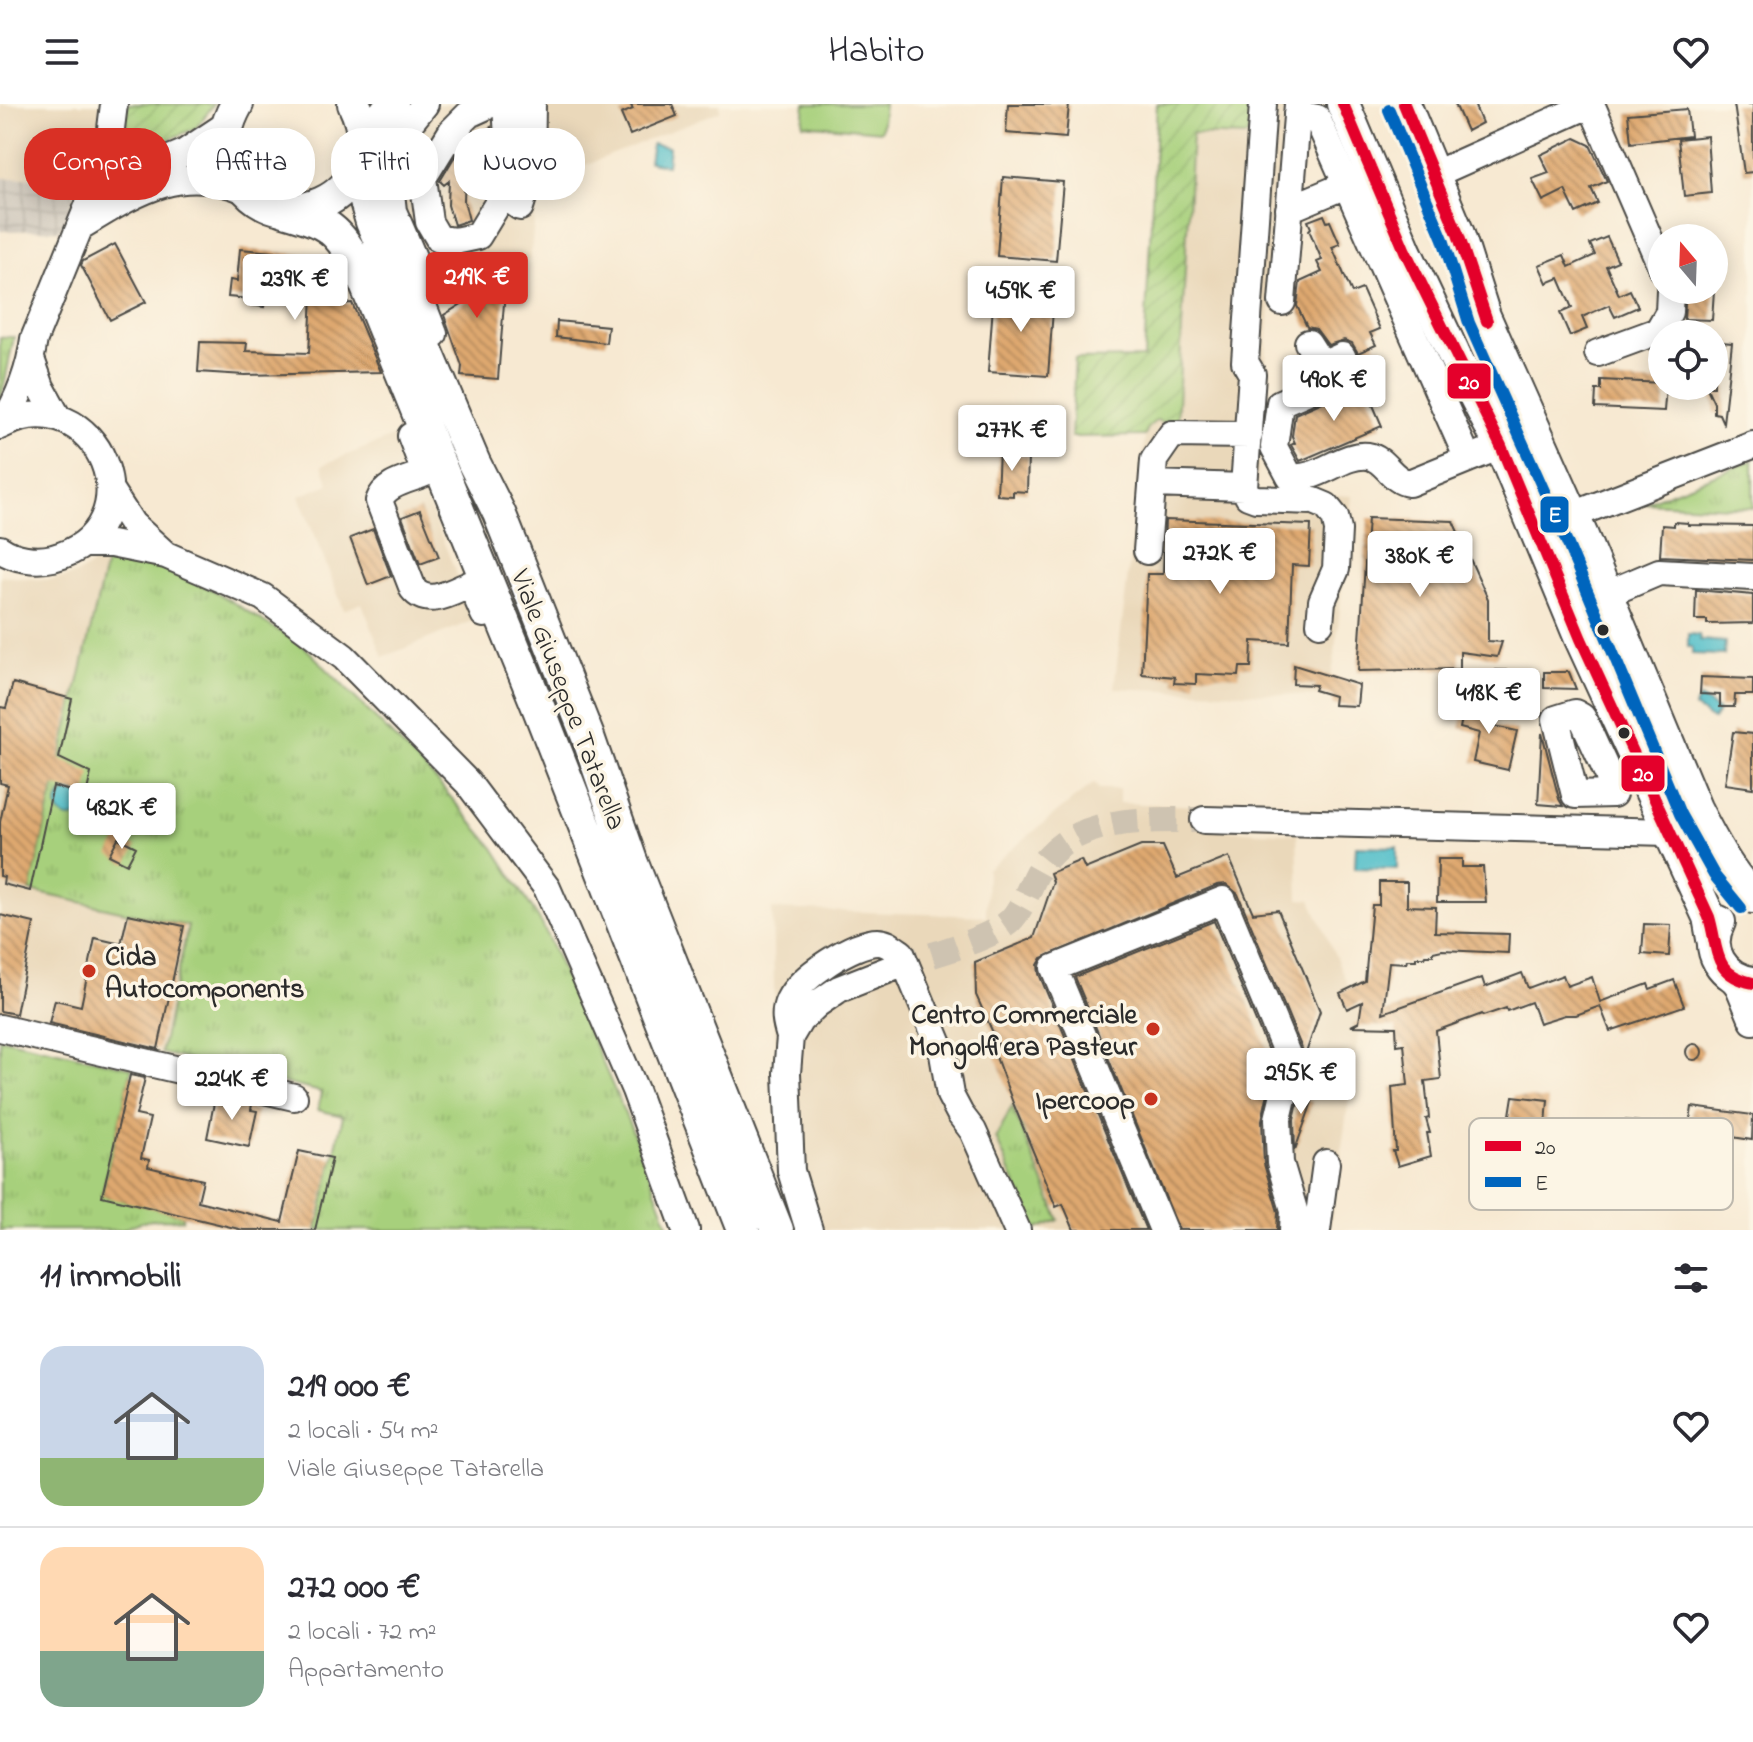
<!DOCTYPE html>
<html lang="it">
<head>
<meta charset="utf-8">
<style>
  body { margin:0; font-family:"Indie Flower",sans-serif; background:#f2f2f3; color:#2b2b33; height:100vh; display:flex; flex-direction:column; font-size:30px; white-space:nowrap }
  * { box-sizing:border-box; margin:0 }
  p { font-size:26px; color:#7c7c81 }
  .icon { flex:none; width:44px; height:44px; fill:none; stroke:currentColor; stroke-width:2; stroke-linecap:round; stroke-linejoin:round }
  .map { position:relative; height:1126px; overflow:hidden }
  .drawer { display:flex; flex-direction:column; background:#fff; flex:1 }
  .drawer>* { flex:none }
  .banner { position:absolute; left:24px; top:24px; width:800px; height:72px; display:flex; gap:16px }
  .needle { width:52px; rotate:341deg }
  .buttons { position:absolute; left:1648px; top:120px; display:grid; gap:16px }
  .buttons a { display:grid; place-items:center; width:80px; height:80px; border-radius:50%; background:#fff; box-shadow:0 4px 20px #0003; font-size:40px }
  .price { position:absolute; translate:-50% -68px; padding:0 18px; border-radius:8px; background:#fff; color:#222; font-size:26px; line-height:52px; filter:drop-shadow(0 2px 4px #0008) }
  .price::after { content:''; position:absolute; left:50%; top:48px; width:24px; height:18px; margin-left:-12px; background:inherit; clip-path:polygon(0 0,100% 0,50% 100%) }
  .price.on { background:#d93025; color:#fff }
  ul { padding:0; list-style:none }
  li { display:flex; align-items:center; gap:24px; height:200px; padding:0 40px }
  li+li { border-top:2px solid #e1e1e2 }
  li span { display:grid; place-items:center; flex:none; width:224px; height:160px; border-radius:24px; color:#555 }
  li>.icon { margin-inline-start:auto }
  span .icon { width:96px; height:96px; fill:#fffc; stroke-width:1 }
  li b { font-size:34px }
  h2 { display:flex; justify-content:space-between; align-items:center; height:96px; padding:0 40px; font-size:34px }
  .chip { padding:0 28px; border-radius:32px; background:#fff; box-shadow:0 4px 20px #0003; font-size:28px; line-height:72px }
  .chip.on { background:#d93025; color:#fff }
  header { display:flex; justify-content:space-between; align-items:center; height:104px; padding:0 40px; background:#fff; font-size:36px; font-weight:600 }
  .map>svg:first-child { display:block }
  .built { fill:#ead8ba }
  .industrial { fill:url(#industrial-grid) }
  .grass { fill:url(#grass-tufts); stroke:#697e54; stroke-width:2 }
  .garden { fill:url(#garden-furrows); stroke:#697e54; stroke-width:2 }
  .pitch { fill:#a7d07c; stroke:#697e54; stroke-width:2 }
  .water { fill:#50bec9; stroke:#3e747a; stroke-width:2 }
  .building { fill:url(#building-back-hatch) }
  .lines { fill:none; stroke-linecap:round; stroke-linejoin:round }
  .minor-tunnel { stroke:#cec3b1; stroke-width:26; stroke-dasharray:26 13; stroke-linecap:butt }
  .minor-casing { stroke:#4a4844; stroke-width:30 }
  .major-casing { stroke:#4a4844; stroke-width:36 }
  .minor { stroke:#fff; stroke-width:26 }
  .major { stroke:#fff; stroke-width:32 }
  .bus-1-casing { stroke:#fcf5e5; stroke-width:18 }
  .bus-2-casing { stroke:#fcf5e5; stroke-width:18 }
  .bus-1 { stroke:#e4002b; stroke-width:12 }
  .bus-2 { stroke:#0065bd; stroke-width:12 }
  .bus-dot { fill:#2b2b2b; stroke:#fcf5e5; stroke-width:3 }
  .poi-dot { fill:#c8321e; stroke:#fcf5e5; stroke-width:3 }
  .labels { text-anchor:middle; stroke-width:7; stroke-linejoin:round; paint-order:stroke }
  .street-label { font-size:28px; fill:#2b2b2b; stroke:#fcf5e5 }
  .poi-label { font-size:28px; font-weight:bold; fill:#2b2b2b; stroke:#fcf5e5; text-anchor:end }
  .key { fill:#fcf5e5; stroke:#bdb8ad; stroke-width:2 }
  .key-label { font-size:22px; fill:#2b2b2b }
  .line-badge { stroke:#fcf5e5; stroke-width:3 }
  .badge-label { font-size:22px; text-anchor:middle; font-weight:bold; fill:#fff }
</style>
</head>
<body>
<header><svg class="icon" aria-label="menu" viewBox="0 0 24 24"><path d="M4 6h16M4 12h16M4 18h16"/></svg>Habito<svg class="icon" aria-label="heart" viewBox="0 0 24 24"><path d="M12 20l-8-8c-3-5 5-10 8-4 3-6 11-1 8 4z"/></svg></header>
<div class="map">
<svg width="1753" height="1126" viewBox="0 0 1753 1126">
  <defs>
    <pattern id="industrial-grid" width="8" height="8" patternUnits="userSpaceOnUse" patternTransform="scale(2)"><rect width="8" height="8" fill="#cac3b8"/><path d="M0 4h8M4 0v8" fill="none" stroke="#aea89e"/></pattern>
    <pattern id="grass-tufts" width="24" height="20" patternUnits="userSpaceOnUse" patternTransform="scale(2)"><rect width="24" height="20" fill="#a7d07c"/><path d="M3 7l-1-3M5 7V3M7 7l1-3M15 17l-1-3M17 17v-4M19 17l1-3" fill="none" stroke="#90b36b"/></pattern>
    <pattern id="garden-furrows" width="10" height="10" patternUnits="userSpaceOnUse" patternTransform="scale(2)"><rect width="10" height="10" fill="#a7d07c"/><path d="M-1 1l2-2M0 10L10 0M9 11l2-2" fill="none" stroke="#90b36b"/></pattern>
    <pattern id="building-back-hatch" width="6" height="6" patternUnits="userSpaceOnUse" patternTransform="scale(2)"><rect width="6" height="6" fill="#dea86f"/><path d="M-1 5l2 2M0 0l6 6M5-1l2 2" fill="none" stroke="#b4895b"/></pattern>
  </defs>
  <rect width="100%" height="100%" fill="#fcf5e5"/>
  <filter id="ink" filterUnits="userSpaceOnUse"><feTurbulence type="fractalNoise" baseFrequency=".0125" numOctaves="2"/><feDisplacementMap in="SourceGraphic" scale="16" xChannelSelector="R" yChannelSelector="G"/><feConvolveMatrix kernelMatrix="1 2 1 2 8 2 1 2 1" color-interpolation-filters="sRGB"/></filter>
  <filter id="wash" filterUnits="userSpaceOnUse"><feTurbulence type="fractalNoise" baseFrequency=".006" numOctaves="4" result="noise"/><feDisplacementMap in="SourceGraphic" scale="32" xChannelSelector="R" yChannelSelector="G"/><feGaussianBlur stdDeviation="1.8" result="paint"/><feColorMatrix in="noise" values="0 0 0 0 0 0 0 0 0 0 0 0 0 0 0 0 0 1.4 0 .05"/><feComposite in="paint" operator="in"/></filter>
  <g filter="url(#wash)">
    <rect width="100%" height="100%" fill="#f7e9d2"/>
    <path class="built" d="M0 0H100L98 25 81 73 0 74Z
      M433 0H720V7L538 80 530 156 413 144 397 63Z
      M1157 0H1285L1256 387 1352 392 1334 559 1325 592 1114 584 1145 332 1071 333 1075 255 1144 254Z
      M400 330 475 516 383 553 362 499 344 506 299 392 329 380 322 361Z
      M108 450 31 786 188 822 161 949 0 913V472L48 476 65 474 81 468Z
      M1094 679 1099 685H1119V699L1204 702V725L1297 730 1299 795 1311 796 1361 911 1330 1126H800L779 1072 772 805 986 812 987 765Z"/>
    <path class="industrial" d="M81 73 61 126 0 127V74Z"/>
    <path class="grass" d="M0 233H14L0 301Z
      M1753 356V404L1644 399Z
      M124 448 213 486 306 544 436 676 494 744 542 820 639 1042 670 1126H317L343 1012 318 1006 321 988 161 949 188 822 30 787 108 450Z
      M0 934 132 964 102 1091 183 1111 182 1116C159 1114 142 1115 122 1126H0Z
      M1012 1002 1059 1116 1035 1126 996 1034Z"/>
    <path class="garden" d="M128 0H214L196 24 128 53 123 50Z
      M1157 0H1254L1248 32 1192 30 1177 320H1164L1157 316 1148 323 1145 332 1071 333 1075 255 1144 254Z"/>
    <path class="pitch" d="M805 0H884L881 27 803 20Z"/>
    <path class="water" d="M652 40 669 43 667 61 649 58Z
      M1688 530 1699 531 1700 536 1725 538 1724 551 1692 550V543H1688Z
      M1700 594 1719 607 1713 616 1694 604Z
      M57 701a13 13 0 1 1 26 0a13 13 0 1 1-26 0Z
      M1356 742 1397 743V765L1355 764Z"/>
    <g id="blocks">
      <path class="building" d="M630 0H672L677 12 630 31 621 10 633 5Z
        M1008 0H1069L1066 34 1006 29Z
        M1455 0H1474L1482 19 1467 27Z
        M1734 0H1753V68L1744 69Z
        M1687 5 1690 32 1631 39 1628 10Z
        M491 23 493 41 492 42 479 30Z
        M1707 32 1711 89 1684 92 1678 35Z
        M1575 34 1590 41 1607 77 1591 84 1598 99 1576 109 1565 86 1543 97 1532 75 1549 69 1540 51Z
        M455 52 478 72 475 76 465 70 464 97 469 116 454 121 448 101 449 77 444 81 440 77Z
        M1003 73 1063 78 1056 157 997 152Z
        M1324 111 1327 118 1330 117 1340 140 1332 143 1352 189 1362 185 1380 225 1370 229 1376 241 1358 249 1352 239 1344 236 1328 241 1316 225 1307 223 1297 202 1300 178 1322 168 1317 158 1322 156 1309 126 1311 124 1308 117Z
        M1607 133 1618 157 1606 162 1619 191 1630 186 1638 203 1615 213 1609 201 1582 213 1587 225 1570 232 1560 209 1572 204 1559 174 1547 179 1539 161 1564 151 1569 163 1595 151 1590 140Z
        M115 140 146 198 110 216 81 161 83 157Z
        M240 145 330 153 329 167H337L336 183H341L340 200 352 199 381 268 245 271 198 268 200 238 247 239 246 247 309 249 312 192 298 191 299 177 269 175 264 203 250 201V195L228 193 230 176 237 177Z
        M453 162 514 167V173L506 174 498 275 461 272 462 262 444 211 502 175 441 184 435 165Z
        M1686 186H1714L1712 216 1684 215Z
        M994 188 1054 193 1048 272 988 268Z
        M557 217 608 222 606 239 556 233Z
        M1721 238 1732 239 1723 319 1719 310 1714 309V299L1706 282H1714V241Z
        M1601 276 1662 279V282H1666L1664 307 1595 304 1596 286H1601Z
        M1364 280 1382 322 1300 357 1291 341 1295 339 1292 332 1295 310Z
        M999 346H1018V351L1028 352 1027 388 1013 387V392L997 391Z
        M420 406 439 453 420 460 402 413Z
        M1368 414 1453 417 1488 495V537L1502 538 1497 553 1460 548V565L1358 567Z
        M1165 416 1311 421 1309 462 1292 461 1289 539 1252 537 1251 563H1240L1239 572 1196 570V580L1174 579 1175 573 1142 570 1147 470H1163Z
        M1674 418 1688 419V421L1753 422V456L1660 452 1662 421 1674 422Z
        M373 425 391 472 368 481 350 434Z
        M1696 486 1753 491V519L1707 520V516H1695Z
        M1294 561 1359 581 1357 602 1333 601 1334 592 1314 586 1316 581 1293 580Z
        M1496 566 1530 567 1526 583 1496 582Z
        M1544 568H1569L1576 585 1544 584Z
        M1701 573 1753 575V591H1735L1734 603H1720V591L1700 590Z
        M13 579 72 595 59 654 91 669 85 696 77 689 53 682 30 787 3 780 4 773 0 772V718L8 681 0 679V603L6 604Z
        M1465 600 1499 602 1494 622 1517 627 1508 666 1473 658 1479 629 1460 624Z
        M1733 628 1753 630V684L1725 680Z
        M1542 629 1559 695 1563 702 1538 700Z
        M118 734 136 743 127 760 109 751Z
        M1141 742H1163L1177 774 1229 753 1253 809 1278 806 1320 907 1305 952 1238 790 1226 780 1217 781 1042 854 1038 861 1039 870 1146 1126H1074L1063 1100 1056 1103 1013 999 993 945 999 942 976 891 975 858 1034 834 1053 778 1050 769 1081 756 1085 765Z
        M1438 755H1462V763H1483L1486 798H1437Z
        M1379 778H1407V802L1436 803 1435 828 1509 830 1508 849 1442 846 1433 848V851H1425L1424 853H1416V856H1407L1406 859 1389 858 1383 909 1482 874 1485 883 1522 869 1528 884 1563 871 1567 882 1592 873 1600 898 1648 880 1650 885 1674 876 1684 902 1610 927 1600 902 1576 911H1565L1539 919 1531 898 1507 907 1506 904 1483 912 1482 910 1436 927 1441 975 1425 977 1429 1014 1426 1015 1430 1029H1427L1431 1052 1398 1062 1393 1047H1396L1392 983 1408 981 1404 940 1397 941 1396 923 1351 922 1359 918 1362 898 1347 905 1340 889 1365 877 1372 801H1379Z
        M128 810 184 822 158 945 49 919 55 896 81 902 95 834 121 840Z
        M0 811 34 819 16 910 0 907Z
        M1214 817 1274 961 1262 1016 1264 1060 1278 1108 1277 1126H1179L1075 873Z
        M1644 820 1671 821 1669 852 1642 850Z
        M1686 948a8 8 0 1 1 16 0a8 8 0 1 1-16 0Z
        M130 971 145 974 136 1011 150 1014 141 1054 149 1056 148 1063 203 1076 198 1097 282 1118 299 1047 332 1054 315 1126H243L102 1092Z
        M1301 986 1305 987 1302 995 1312 998 1295 1046 1294 1016Z
        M1513 992 1548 996 1545 1033H1547L1546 1041H1549L1545 1073 1497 1068 1501 1036H1506Z
        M224 993 252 1000 251 1006 257 1007 249 1043 207 1034 214 999 222 1001Z
        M1692 1003 1753 1011 1752 1036 1725 1032 1723 1045 1687 1041 1686 1052 1621 1046 1625 1016 1689 1024Z"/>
    </g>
  </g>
  <g filter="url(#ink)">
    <use href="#blocks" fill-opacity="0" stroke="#4a4844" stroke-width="2"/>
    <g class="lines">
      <path class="minor-tunnel" d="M895 863C923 853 990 836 1010 817 1027 800 1031 772 1047 754 1086 710 1152 717 1204 716"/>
      <defs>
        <path id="minor" d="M425 0 404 26 393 53 390 80 393 107 425 181 422 199 434 230
          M491 0 469 10 452 27 497 68 503 91 520 103 531 69 532 0
          M1591 0 1662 164
          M1297 10 1317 14 1468 355 1501 342
          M452 27 423 74 429 118 439 135 455 137 478 132 503 91 515 58 508 35 506 0
          M1435 70 1591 0
          M89 100 100 52 109 41 114 0
          M1289 105 1346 81
          M81 122C137 88 179 59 245 86
          M1282 198 1298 0
          M1308 239 1322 261 1342 252 1350 269 1280 299 1274 343 1290 373C1319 377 1342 349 1368 352 1386 355 1391 377 1409 379L1468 355
          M1598 249 1658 227 1669 208 1670 186
          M31 255 41 283 58 314
          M3 320C19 294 30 265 34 235L89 100 103 83 184 49 226 21
          M0 322C99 270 160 426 53 454 36 458 14 455 0 445
          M411 332 425 369C409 376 385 379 379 397L413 485C428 504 454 487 471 480L484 510
          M1152 380 1244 383 1248 392 1256 395 1314 397 1326 402 1335 413 1338 426 1336 465 1322 497 1320 519
          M1244 383 1252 270 1245 258 1263 0
          M110 386 132 420 166 451
          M1573 411 1753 341
          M84 440H111L166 451 263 493 344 553 468 679 547 784 635 986 686 1126
          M1147 447 1154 356 1172 330 1249 331
          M1607 490 1659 468 1753 473
          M1575 609 1582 613 1608 670 1613 690 1575 691 1556 615Z
          M1204 716 1668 728
          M1730 871 1739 883 1753 917
          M0 924 294 993
          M790 933C786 920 783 909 789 896 800 873 853 838 878 838 887 838 893 844 901 849L943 950 950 991 960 1010 973 1027 1017 1126
          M809 1126 791 1067 787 969 790 933 800 916 817 900 839 885 895 863
          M1163 1126 1054 864 1223 796 1291 960 1278 1015 1280 1059 1294 1106 1293 1126
          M1317 1126 1326 1059"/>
        <path id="major" d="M237 0C225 22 223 34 231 58 265 153 399 92 354 0
          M1343 0 1405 147 1456 255 1501 342 1581 535 1709 813 1713 835
          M1404 0 1458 130 1484 212 1581 430 1695 704C1711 736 1728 768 1753 793
          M364 38 392 0
          M357 67 372 118 474 359 499 409 588 633 631 757 777 1126
          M284 106C329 119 338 124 360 166L539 605 743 1126
          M1719 818C1704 846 1723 875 1753 879"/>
      </defs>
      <use href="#minor" class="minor-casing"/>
      <use href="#major" class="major-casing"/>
      <use href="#minor" class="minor"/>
      <use href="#major" class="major"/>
      <defs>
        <path id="bus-1" d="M1343 0 1405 147 1501 342 1581 535 1709 813C1719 847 1712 870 1753 879
          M1404 0 1458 130 1487 217"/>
        <path id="bus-2" d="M1389 6 1443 135 1469 219 1566 436 1680 710 1714 771 1741 804"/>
      </defs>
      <use href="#bus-1" class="bus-1-casing"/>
      <use href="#bus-2" class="bus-2-casing"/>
      <use href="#bus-1" class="bus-1"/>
      <use href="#bus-2" class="bus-2"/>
    </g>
  </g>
  <g class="bus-dot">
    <circle cx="1603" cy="526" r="7"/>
    <circle cx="1624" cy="629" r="7"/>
  </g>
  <g class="poi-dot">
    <circle cx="89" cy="867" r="8"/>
    <circle cx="1153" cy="925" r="8"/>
    <circle cx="1151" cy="995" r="8"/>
  </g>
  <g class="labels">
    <g class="street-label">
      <text transform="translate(570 595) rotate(69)" y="10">Viale Giuseppe Tatarella</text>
    </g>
    <g class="poi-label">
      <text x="105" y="861" text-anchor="start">Cida<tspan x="105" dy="32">Autocomponents</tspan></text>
      <text x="1137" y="919">Centro Commerciale<tspan x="1137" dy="32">Mongolfiera Pasteur</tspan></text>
      <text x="1135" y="1005">Ipercoop</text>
    </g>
  </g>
  <rect x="1469" y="1014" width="264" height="92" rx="12" class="key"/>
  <rect x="1485" y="1037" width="36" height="10" fill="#e4002b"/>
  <rect x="1485" y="1073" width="36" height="10" fill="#0065bd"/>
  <g class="key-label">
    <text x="1535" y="1050">20</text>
    <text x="1535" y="1086">E</text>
  </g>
  <g class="line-badge">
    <rect x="1446" y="258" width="46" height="38" rx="8" fill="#e4002b"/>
    <rect x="1539" y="391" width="31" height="39" rx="8" fill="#0065bd"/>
    <rect x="1620" y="650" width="46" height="39" rx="8" fill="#e4002b"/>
  </g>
  <g class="badge-label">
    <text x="1469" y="285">20</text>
    <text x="1555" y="418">E</text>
    <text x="1643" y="677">20</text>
  </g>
</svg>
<div class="buttons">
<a><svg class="needle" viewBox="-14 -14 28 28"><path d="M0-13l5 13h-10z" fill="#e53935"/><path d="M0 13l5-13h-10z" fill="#7c7c81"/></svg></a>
<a><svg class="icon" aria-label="locate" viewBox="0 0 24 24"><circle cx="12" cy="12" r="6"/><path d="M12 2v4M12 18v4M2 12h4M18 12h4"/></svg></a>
</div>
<b class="price on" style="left:477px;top:216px">219K €</b>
<b class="price" style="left:295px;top:218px">239K €</b>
<b class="price" style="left:1021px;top:230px">459K €</b>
<b class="price" style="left:1334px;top:319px">490K €</b>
<b class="price" style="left:1012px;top:369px">277K €</b>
<b class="price" style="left:1220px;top:492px">272K €</b>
<b class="price" style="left:1420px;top:495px">380K €</b>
<b class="price" style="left:1489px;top:632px">418K €</b>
<b class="price" style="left:122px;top:747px">482K €</b>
<b class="price" style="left:1301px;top:1012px">295K €</b>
<b class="price" style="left:232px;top:1018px">224K €</b>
<div class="banner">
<a class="chip on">Compra</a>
<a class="chip">Affitta</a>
<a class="chip">Filtri</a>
<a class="chip">Nuovo</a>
</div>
</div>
<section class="drawer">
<h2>11 immobili<svg class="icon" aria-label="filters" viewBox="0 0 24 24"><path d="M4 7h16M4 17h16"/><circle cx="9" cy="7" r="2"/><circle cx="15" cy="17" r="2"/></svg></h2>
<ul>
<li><span style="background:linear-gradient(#c9d6e8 70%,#8fb573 0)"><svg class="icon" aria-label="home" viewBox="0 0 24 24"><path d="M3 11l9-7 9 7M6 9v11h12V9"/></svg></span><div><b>219 000 €</b><p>2 locali · 54 m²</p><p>Viale Giuseppe Tatarella</p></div><svg class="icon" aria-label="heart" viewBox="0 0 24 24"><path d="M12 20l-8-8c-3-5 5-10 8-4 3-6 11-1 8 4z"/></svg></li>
<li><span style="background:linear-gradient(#ffd9b3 65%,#7fa58c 0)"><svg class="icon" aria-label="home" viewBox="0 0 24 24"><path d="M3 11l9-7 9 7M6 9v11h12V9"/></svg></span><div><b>272 000 €</b><p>2 locali · 72 m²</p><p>Appartamento</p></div><svg class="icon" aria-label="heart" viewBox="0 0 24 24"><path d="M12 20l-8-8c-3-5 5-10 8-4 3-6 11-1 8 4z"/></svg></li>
</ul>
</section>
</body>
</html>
